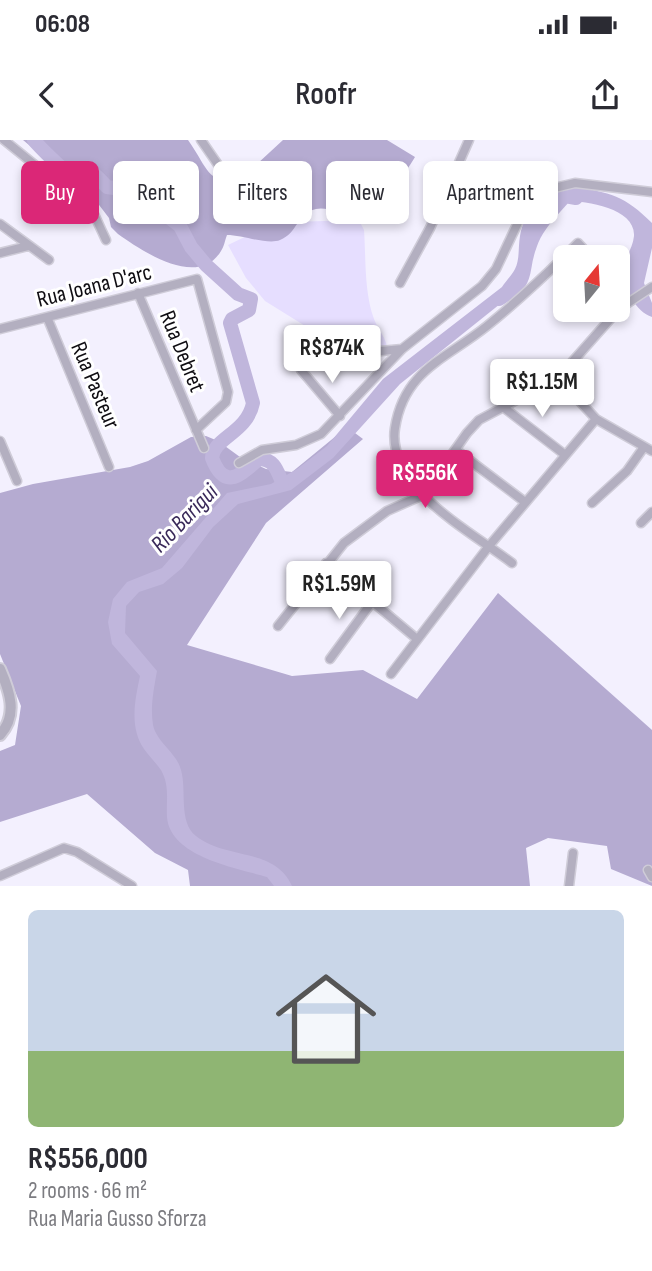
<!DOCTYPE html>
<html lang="en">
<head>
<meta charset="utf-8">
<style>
  body { margin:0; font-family:"Sofia Sans Condensed",sans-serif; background:#f2f2f3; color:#2b2b33; height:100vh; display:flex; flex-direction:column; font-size:26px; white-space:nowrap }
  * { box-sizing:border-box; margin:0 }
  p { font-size:23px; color:#7c7c81 }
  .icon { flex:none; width:38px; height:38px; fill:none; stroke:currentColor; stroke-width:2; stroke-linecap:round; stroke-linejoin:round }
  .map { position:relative; height:746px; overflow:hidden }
  .panel { display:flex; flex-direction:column; background:#fff; flex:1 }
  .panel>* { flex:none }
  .hud { position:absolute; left:21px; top:21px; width:611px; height:63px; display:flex; gap:14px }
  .needle { width:46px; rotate:18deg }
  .buttons { position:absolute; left:553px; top:105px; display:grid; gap:14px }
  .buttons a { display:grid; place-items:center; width:77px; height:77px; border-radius:10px; background:#fff; box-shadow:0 4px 10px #0003; font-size:35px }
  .price { position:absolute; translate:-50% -60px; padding:0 16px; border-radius:7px; background:#fff; color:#222; font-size:23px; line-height:46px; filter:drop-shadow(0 2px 4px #0008) }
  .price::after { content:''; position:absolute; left:50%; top:42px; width:21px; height:16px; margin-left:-10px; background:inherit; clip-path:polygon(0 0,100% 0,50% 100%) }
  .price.on { background:#db2777; color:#fff }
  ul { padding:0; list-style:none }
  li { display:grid; align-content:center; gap:14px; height:371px; padding:0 28px }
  li span { display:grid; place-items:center; height:217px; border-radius:10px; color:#555 }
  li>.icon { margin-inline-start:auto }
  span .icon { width:126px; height:126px; fill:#fffc; stroke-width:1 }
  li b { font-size:30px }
  .tag { padding:0 24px; border-radius:10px; background:#fff; box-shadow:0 4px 10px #0003; font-size:24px; line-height:63px }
  .tag.on { background:#db2777; color:#fff }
  .status { display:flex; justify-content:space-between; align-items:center; height:49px; padding:0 35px; background:#fff; direction:ltr }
  .status svg { height:19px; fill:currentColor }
  header { display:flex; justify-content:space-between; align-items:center; height:91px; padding:0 28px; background:#fff; font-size:32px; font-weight:600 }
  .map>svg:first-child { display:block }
  .green { fill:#e6deff }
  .forest { fill:#b5abd1 }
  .water { fill:#c0b6dc }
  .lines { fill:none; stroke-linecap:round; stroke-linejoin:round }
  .river { stroke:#c0b6dc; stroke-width:14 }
  .minor-casing { stroke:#cfccd8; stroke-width:11 }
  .tertiary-casing { stroke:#cfccd8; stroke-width:14 }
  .minor { stroke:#b3afc0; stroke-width:8 }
  .tertiary { stroke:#b3afc0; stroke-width:10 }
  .labels { text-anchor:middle; stroke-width:6; stroke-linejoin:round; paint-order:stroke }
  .street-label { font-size:23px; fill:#0f0d12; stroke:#fff }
  .water-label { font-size:24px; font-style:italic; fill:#3a2a5a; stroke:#fff }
</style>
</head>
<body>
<div class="status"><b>06:08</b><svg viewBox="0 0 49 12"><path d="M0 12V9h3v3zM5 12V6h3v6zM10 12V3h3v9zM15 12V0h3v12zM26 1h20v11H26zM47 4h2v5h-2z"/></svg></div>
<header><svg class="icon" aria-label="back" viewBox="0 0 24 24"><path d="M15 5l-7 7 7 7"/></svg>Roofr<svg class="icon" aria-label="share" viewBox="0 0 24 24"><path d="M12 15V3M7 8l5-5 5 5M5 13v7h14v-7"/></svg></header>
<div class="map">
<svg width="652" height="746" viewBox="0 0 652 746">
  <rect width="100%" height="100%" fill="#f3f0fe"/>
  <path class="green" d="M359 80 364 90C366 118 364 152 374 179 379 192 389 200 387 214L370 217 339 207 265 161 246 138 228 105 257 91 289 82Z"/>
  <path class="forest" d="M23 0H188C209 29 207 49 251 39L257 24 283 0H387L415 17C405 35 374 74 353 75 341 75 327 66 316 69 296 74 298 93 280 100 268 105 242 95 227 95 225 100 224 107 221 111 198 149 142 111 118 94L111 87 109 78 80 40 47 20Z
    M347 287 363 299 266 383 187 505 292 536 363 530 417 559 498 453 652 590V746L611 729 607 706 548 698 526 708 530 746H190L188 730 155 713 87 654 0 682V611L15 605 21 566 0 514V353L33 344 130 327 148 321 191 297 206 296 218 301 240 317 266 329 292 332Z"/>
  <path class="water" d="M573 47C610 52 625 56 652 83V108L644 143 652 163V177C635 172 622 145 624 127 626 116 633 107 634 96 636 67 582 60 561 61L544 76 527 101 523 136 510 156 400 244 333 318 291 350 238 364 213 387 182 428 163 444 139 452 126 466 125 493 157 531C154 548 150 567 153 585 157 603 177 613 181 630 187 650 178 682 196 696 226 720 274 707 292 746H274L267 737C237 728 170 717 167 677 166 660 170 646 161 630 156 623 149 616 144 609 129 587 135 560 140 536L112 504 108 482 113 459 127 442 162 428 227 353 271 344 297 329 327 306 383 239 502 147C506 141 512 135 515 129 520 119 518 107 520 96 525 67 546 52 573 47Z"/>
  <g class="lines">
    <path class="river" d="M34 0C37 5 69 36 74 38 97 34 89 28 107 47L128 50 139 65 167 76 180 86 191 107 206 125 238 154 251 159 249 170 232 179 230 183 253 263C247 293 213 298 212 318 225 352 241 334 259 319 274 319 277 330 282 342
      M499 159C532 139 519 134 530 105 536 86 552 71 565 56L576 58"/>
    <defs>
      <path id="minor" d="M4 0 93 72 106 100
        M201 0 221 29
        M486 57 523 72
        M0 84 49 120
        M0 113 28 106
        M400 143 430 88 469 0
        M618 145 628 162
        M138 153 204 308
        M47 177 109 327
        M0 189 197 139 228 252 226 262 196 290
        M558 238 596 279 652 311
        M503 267 564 314
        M340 276 301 230 300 223 319 217 402 209
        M0 301 17 341
        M456 310 525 362
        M239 323 262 310 296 305 321 294 402 209 482 146 496 129 523 72 550 49 575 43 652 52
        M592 363 627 331 644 307
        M641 383 652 372
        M326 423 417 499
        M512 423C484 402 447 380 423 355 406 338 391 312 395 288 404 230 446 219 487 186 519 160 549 132 578 103L591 117
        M278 486 344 403 387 371 423 355 467 293 479 280 558 238 619 169 652 147
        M330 519 372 462
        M391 534 489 406 596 279
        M648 730 652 737
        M0 736 64 708 77 712 132 746
        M569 746 573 713"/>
      <path id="tertiary" d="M0 529C10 552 18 575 0 595"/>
    </defs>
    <use href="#minor" class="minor-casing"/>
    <use href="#tertiary" class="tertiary-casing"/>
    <use href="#minor" class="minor"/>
    <use href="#tertiary" class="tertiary"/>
  </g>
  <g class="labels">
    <g class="street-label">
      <text transform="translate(94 145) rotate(-14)" y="8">Rua Joana D'arc</text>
      <text transform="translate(183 211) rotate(68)" y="8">Rua Debret</text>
      <text transform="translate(96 245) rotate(67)" y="8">Rua Pasteur</text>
    </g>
    <g class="water-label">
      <text transform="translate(184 378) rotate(-46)" y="8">Rio Barigui</text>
    </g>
  </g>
</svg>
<div class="buttons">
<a><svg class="needle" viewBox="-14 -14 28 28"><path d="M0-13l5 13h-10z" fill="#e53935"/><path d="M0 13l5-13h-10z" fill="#7c7c81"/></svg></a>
</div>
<b class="price" style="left:332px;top:245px">R$874K</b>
<b class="price" style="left:542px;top:279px">R$1.15M</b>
<b class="price on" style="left:425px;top:370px">R$556K</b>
<b class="price" style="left:339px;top:481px">R$1.59M</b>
<div class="hud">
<a class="tag on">Buy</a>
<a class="tag">Rent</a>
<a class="tag">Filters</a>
<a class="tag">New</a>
<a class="tag">Apartment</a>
</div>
</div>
<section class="panel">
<ul>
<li><span style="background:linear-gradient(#c9d6e8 65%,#8fb573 0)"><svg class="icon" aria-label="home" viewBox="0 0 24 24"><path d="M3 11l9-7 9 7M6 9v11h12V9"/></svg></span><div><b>R$556,000</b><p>2 rooms · 66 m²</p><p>Rua Maria Gusso Sforza</p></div></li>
</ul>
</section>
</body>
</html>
